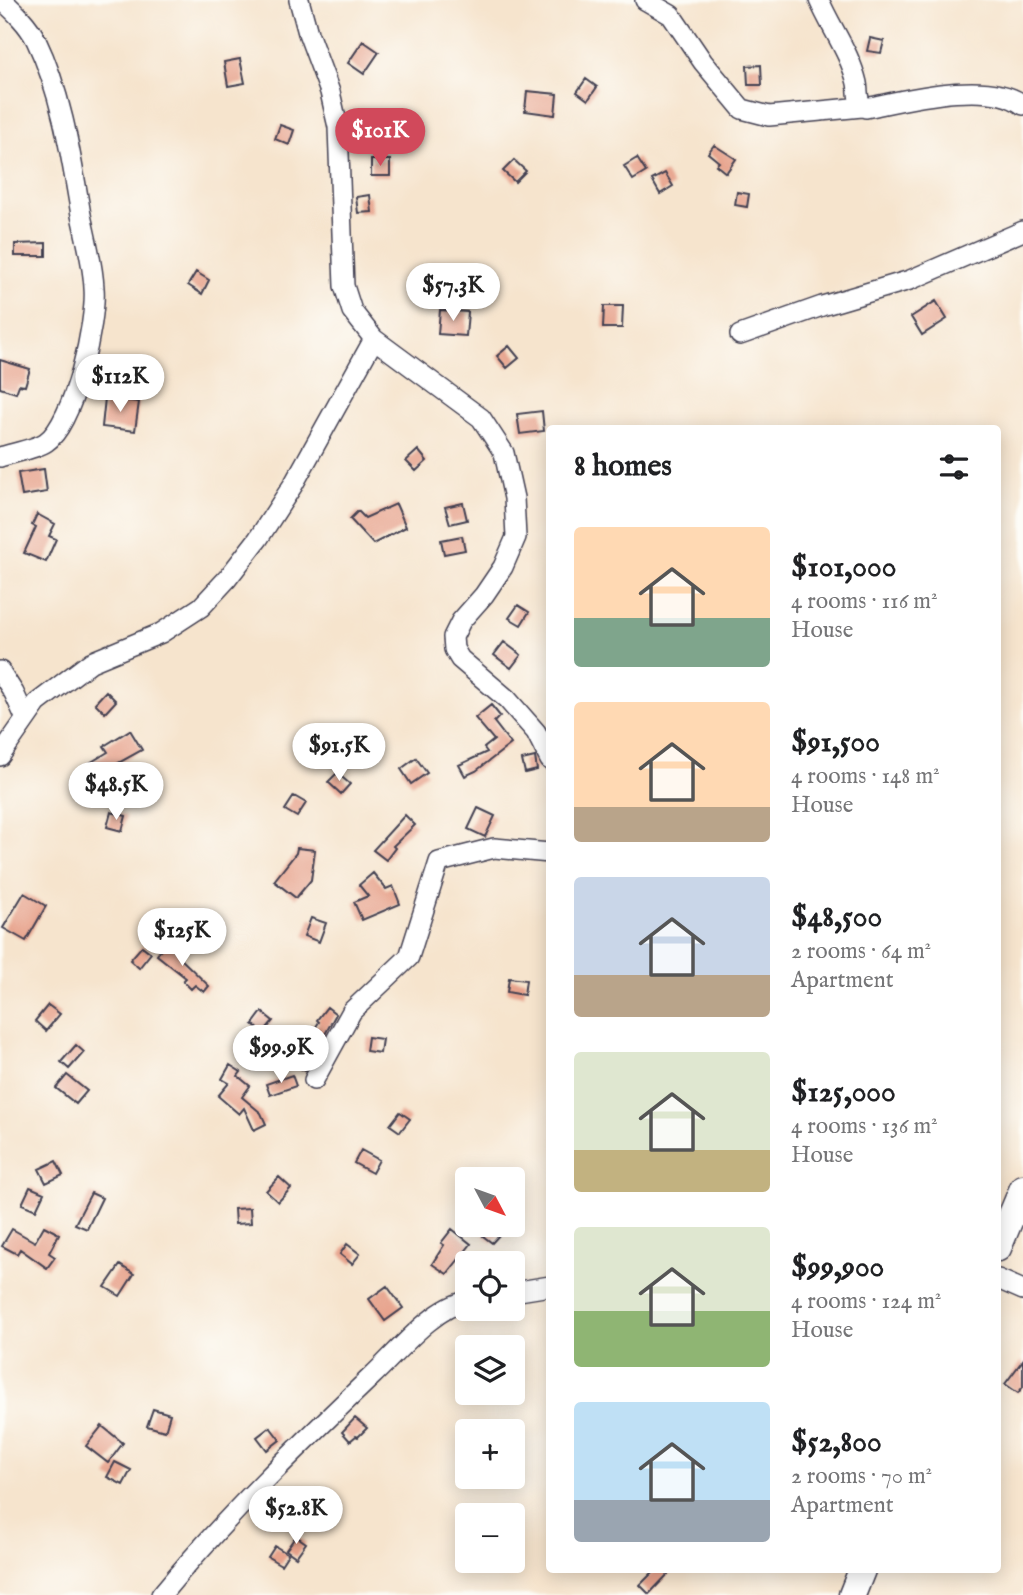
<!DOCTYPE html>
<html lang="en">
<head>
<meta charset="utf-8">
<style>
  body { margin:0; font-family:"IM FELL English",serif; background:#f6f6f6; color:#202124; height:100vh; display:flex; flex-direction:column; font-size:26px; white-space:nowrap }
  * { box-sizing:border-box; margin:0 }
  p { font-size:23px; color:#757577 }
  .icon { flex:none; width:38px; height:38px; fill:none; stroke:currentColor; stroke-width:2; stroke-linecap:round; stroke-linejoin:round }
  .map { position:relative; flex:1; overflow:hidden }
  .panel { position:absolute; left:546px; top:425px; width:455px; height:1148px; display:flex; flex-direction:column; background:#fff; border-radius:7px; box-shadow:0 4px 18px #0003 }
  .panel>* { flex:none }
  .needle { width:46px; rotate:131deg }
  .tools { position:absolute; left:455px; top:1167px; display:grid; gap:14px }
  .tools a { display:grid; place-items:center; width:70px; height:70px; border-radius:7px; background:#fff; box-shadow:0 4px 18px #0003; font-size:35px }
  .price { position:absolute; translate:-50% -60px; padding:0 16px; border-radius:24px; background:#fff; color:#222; font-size:23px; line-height:46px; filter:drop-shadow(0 2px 4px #0008) }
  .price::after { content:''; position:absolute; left:50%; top:42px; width:21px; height:16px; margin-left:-10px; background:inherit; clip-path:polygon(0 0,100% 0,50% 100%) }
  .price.selected { background:#d1495b; color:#fff }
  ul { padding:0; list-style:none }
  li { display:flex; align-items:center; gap:21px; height:175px; padding:0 28px }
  li span { display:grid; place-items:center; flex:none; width:196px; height:140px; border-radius:7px; color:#555 }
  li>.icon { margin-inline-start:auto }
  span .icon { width:84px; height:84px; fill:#fffc; stroke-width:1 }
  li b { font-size:30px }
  h2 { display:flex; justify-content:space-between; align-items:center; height:84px; padding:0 28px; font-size:30px }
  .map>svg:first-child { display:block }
  .building { fill:#e7a38c }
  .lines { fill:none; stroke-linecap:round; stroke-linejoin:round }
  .minor-casing { stroke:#423f51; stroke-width:22 }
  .major-casing { stroke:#423f51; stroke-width:29 }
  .minor { stroke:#fff; stroke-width:19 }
  .major { stroke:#fff; stroke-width:26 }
</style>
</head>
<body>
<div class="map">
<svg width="1023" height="1595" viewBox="0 0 1023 1595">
  <rect width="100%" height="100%" fill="#fdfcf7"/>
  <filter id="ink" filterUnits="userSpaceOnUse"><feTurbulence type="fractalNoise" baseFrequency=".0143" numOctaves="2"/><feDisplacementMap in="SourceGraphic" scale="14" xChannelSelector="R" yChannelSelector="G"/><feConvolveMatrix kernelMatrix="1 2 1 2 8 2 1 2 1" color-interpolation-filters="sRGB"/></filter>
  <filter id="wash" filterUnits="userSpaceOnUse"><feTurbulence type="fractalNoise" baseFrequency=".00686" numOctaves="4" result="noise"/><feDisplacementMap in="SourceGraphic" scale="28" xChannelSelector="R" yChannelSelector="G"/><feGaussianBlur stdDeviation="1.57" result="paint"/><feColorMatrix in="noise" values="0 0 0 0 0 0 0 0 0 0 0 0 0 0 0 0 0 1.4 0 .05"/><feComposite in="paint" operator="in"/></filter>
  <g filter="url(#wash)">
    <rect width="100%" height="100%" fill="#f6e4cd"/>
    <g id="blocks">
      <path class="building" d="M870 38 884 41 881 53 867 51Z
        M363 41 379 52 364 74 348 63Z
        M240 59 245 83 228 86 224 62Z
        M761 65 762 85H748L747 66Z
        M586 79 597 87 588 100 577 92Z
        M527 91 557 94 555 115 525 111Z
        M280 125 294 130 289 145 275 139Z
        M714 145 736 159 726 173 716 165 719 162 708 153Z
        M637 158 646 172 633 180 624 166Z
        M371 160H390V176H371Z
        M514 160 526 171 515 182 503 171Z
        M665 173 673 186 660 194 652 180Z
        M737 192 749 194 747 207 735 205Z
        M370 195 372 212 358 213 356 197Z
        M46 243V256H15V244Z
        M196 272 209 280 202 294 188 285Z
        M936 301 947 319 922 335 911 317Z
        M604 306H623L622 328H603Z
        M440 310 468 312 466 336 438 334Z
        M509 346 519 358 507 368 497 356Z
        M0 360 30 369 25 386 19 385 16 393 0 388Z
        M105 398 139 402 135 431 102 427Z
        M542 411 544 431 520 434 517 414Z
        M418 450 427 461 416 471 406 461Z
        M44 469 47 492 22 496 18 473Z
        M463 503 467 520 450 524 445 507Z
        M396 504 406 527 373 544 350 519 358 511 365 518Z
        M37 514 55 524 49 536 56 539 46 562 24 553 36 527 32 525Z
        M462 536 465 550 444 554 441 540Z
        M518 605 529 612 521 625 509 618Z
        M504 642 521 655 511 668 494 655Z
        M106 691 116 701 105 713 95 703Z
        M491 705 500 716 494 722 511 744 476 771 465 776 459 765 487 752 484 748 494 740 475 718Z
        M130 730 142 750 95 776 88 764 108 752 104 746Z
        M535 757 537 770 525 773 522 760Z
        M416 758 427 773 411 784 401 769Z
        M337 773 350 784 341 794 328 782Z
        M294 796 306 803 297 817 285 810Z
        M478 808 495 816 485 837 468 829Z
        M111 812 126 816 122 831 107 827Z
        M405 815 415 825 393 846 395 848 386 860 373 850Z
        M297 848 315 850 311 880 296 898 274 881 296 853Z
        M373 873 386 889 393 886 400 904 362 920 354 902 368 896 359 885Z
        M24 893 46 906 26 941 3 928Z
        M311 918 326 923 319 942 304 936Z
        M166 943 181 955 179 957 209 986 204 992 195 985 191 989 183 981 186 978 157 955Z
        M142 946 151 953 139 968 130 960Z
        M509 978 526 980 524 995 507 992Z
        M48 1005 60 1014 46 1031 35 1021Z
        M327 1007 336 1014 305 1071 298 1067 307 1050 303 1047 319 1022 317 1020Z
        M262 1012 273 1021 263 1033 253 1024Z
        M368 1037 382 1039 380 1053 366 1051Z
        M76 1045 84 1052 69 1069 61 1062Z
        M230 1065 241 1072 238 1076 250 1086 242 1097 261 1113 266 1124 254 1130 244 1108 239 1114 218 1096 229 1083 222 1079Z
        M67 1075 87 1091 76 1104 56 1088Z
        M292 1075 296 1086 270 1095 266 1084Z
        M400 1112 410 1119 400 1132 390 1125Z
        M361 1150 379 1160 372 1173 354 1163Z
        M56 1161 63 1175 46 1183 39 1169Z
        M279 1177 291 1188 278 1202 266 1191Z
        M30 1187 44 1193 36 1210 22 1204Z
        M91 1193 102 1198 87 1229 75 1224Z
        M250 1208 251 1223 235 1224 234 1209Z
        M492 1225 501 1233 492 1243 483 1236Z
        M44 1226 59 1234 49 1253 55 1257 47 1268 20 1249 17 1254 2 1246 12 1229 35 1242Z
        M452 1229 471 1244 447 1274 432 1264 444 1245 441 1243Z
        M347 1244 360 1254 352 1264 340 1254Z
        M120 1265 134 1274 120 1296 105 1287Z
        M387 1286 403 1308 385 1321 369 1299Z
        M1023 1360V1387L1018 1393 1005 1384Z
        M153 1409 170 1414 165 1431 147 1426Z
        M355 1418 367 1428 358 1437 356 1436 350 1441 342 1432Z
        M102 1426 123 1443 108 1463 86 1446Z
        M270 1427 280 1440 267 1450 257 1437Z
        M115 1462 131 1470 123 1485 107 1477Z
        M296 1536 306 1543 296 1557 286 1550Z
        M275 1546 288 1554 281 1565 268 1557Z
        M655 1570H672L649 1594 640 1585Z"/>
    </g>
  </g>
  <g filter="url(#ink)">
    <use href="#blocks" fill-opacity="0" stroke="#423f51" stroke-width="2"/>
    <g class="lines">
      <defs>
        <path id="minor" d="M299 0 308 33 330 92 338 127 344 286 352 311 374 339 481 418 504 453 514 498 516 537 503 567 484 595 461 621 453 637 454 649 460 659 507 699 536 732 550 760
          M645 0 671 15 703 62 742 109 769 116 862 107
          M819 0C831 28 850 53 857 83 859 93 856 102 866 108 905 100 990 78 1023 105
          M740 335 822 306 910 280 1023 231
          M0 457C12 453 36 449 46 442 74 423 97 321 94 288 93 264 86 239 81 215 71 156 62 94 36 40 28 24 15 12 2 0
          M0 671 14 693 25 717
          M0 756 37 703 91 662 161 633 201 607 227 579 258 539 293 485 374 339
          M314 1080 352 1011 409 957 439 862 494 848 550 853
          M998 1279 1023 1290
          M513 1292 550 1286
          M161 1595C226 1516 299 1446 372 1376 398 1352 432 1308 467 1301"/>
        <path id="major" d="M998 1248 1023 1188
          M852 1595 862 1570"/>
      </defs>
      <use href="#minor" class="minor-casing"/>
      <use href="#major" class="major-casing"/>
      <use href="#minor" class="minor"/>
      <use href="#major" class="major"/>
    </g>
  </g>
</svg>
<div class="tools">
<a><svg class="needle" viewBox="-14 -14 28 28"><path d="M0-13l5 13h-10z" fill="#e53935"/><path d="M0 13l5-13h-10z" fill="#757577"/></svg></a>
<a><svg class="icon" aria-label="locate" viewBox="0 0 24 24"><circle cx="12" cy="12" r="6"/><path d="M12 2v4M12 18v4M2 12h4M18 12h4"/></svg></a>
<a><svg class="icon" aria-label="layers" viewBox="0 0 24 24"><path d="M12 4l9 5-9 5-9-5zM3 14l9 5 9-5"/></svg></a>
<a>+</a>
<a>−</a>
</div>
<b class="price selected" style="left:380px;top:168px">$101K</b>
<b class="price" style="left:453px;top:323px">$57.3K</b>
<b class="price" style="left:120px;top:414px">$112K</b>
<b class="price" style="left:339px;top:783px">$91.5K</b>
<b class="price" style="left:116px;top:822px">$48.5K</b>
<b class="price" style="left:182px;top:968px">$125K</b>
<b class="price" style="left:281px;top:1085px">$99.9K</b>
<b class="price" style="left:296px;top:1546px">$52.8K</b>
<section class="panel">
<h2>8 homes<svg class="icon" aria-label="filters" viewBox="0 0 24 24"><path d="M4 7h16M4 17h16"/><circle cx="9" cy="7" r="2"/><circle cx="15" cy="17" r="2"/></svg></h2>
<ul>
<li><span style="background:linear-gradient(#ffd9b3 65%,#7fa58c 0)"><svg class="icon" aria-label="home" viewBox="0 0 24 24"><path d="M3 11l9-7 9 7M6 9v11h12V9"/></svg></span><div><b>$101,000</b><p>4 rooms · 116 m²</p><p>House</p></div></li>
<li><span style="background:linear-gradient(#ffd9b3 75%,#b9a48a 0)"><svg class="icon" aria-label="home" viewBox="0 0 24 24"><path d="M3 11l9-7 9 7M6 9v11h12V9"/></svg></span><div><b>$91,500</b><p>4 rooms · 148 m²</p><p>House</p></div></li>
<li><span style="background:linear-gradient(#c9d6e8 70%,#b9a48a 0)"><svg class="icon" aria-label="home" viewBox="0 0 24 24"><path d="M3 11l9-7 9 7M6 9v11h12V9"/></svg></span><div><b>$48,500</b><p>2 rooms · 64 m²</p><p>Apartment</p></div></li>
<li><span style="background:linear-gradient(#dfe7d0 70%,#c2b280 0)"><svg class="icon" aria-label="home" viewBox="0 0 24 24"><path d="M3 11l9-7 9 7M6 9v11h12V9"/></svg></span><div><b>$125,000</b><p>4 rooms · 136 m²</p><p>House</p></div></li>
<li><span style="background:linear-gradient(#dfe7d0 60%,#8fb573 0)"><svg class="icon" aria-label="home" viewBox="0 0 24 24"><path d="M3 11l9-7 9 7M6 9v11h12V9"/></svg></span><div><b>$99,900</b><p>4 rooms · 124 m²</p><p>House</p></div></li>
<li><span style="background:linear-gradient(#bfe0f5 70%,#9aa5b1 0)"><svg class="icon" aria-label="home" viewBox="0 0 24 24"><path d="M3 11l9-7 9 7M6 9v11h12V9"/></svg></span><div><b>$52,800</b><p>2 rooms · 70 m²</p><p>Apartment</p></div></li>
</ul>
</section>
</div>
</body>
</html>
